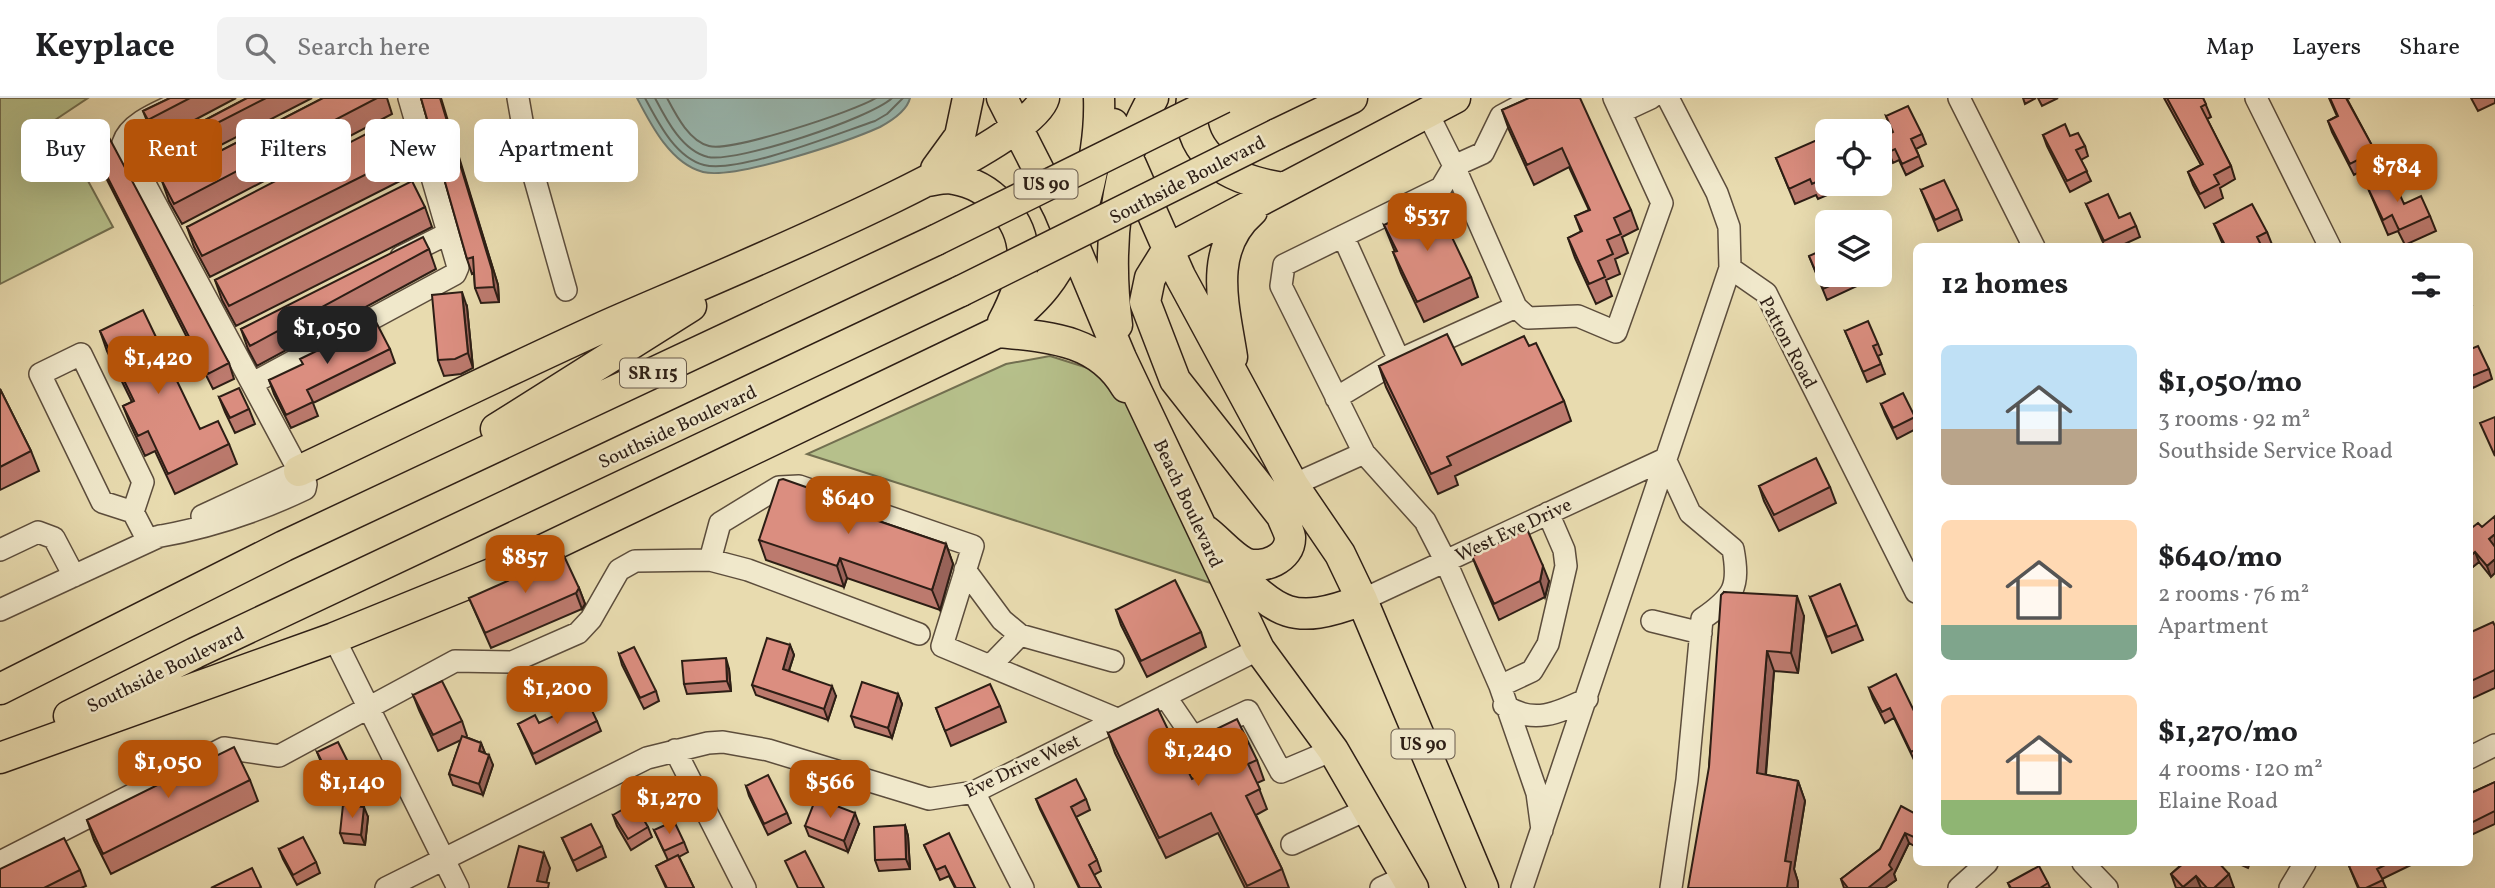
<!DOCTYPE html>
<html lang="en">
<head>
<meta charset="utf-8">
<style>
  body { margin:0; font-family:Vollkorn,serif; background:#f2f2f2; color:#202124; height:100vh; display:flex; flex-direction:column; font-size:26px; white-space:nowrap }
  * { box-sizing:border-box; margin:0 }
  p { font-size:23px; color:#757577 }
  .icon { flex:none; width:38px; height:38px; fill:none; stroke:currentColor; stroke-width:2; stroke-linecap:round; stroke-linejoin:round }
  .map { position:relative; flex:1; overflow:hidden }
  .panel { position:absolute; left:1913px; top:145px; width:560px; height:623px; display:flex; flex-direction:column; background:#fff; border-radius:10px; box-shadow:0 7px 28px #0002 }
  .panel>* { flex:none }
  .hud { position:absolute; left:21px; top:21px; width:665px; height:63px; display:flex; gap:14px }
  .tools { position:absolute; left:1815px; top:21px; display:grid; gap:14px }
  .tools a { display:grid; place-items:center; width:77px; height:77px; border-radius:10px; background:#fff; box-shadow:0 7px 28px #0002; font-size:35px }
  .price { position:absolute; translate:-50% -60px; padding:0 16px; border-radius:14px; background:#b45309; color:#fff; font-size:23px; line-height:46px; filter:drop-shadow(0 2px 4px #0008) }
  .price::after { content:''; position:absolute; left:50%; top:42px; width:21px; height:16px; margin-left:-10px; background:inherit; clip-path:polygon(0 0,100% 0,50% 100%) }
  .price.current { background:#222; color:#fff }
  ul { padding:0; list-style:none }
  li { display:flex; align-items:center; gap:21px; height:175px; padding:0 28px }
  li span { display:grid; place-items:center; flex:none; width:196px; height:140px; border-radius:10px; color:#555 }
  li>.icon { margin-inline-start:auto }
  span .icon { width:84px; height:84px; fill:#fffc; stroke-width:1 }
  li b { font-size:30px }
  h2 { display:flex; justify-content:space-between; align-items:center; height:84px; padding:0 28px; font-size:30px }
  .chip { padding:0 24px; border-radius:10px; background:#fff; box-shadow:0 7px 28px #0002; font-size:24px; line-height:63px }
  .chip.current { background:#b45309; color:#fff }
  header { display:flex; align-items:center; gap:42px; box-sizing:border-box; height:98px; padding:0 35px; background:#fff; border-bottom:2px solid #e0e0e0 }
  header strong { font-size:33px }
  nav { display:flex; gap:38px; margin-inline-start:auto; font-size:24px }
  .search { width:490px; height:63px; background:#f2f2f2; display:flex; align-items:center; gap:18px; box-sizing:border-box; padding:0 24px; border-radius:10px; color:#757577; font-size:26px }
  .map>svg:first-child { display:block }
  .green { fill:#b6c08b; stroke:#726f50; stroke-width:2 }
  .water { fill:#99b9b2; stroke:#6e7b73; stroke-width:2 }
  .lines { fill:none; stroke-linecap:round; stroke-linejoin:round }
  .shore { stroke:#636c64; stroke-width:2 }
  .minor-casing { stroke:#5c4d3c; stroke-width:24 }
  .highway-casing { stroke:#2d1e15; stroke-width:33 }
  .minor { stroke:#f0e8cb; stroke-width:21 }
  .highway { stroke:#e8dbaf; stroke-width:30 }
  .highway-bridge-casing { stroke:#2d1e15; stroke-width:33; stroke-linecap:butt }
  .highway-bridge { stroke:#e8dbaf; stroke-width:30 }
  .wall { fill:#bc7a6e; stroke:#2d1e15; stroke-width:2 }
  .shaded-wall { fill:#99635a; stroke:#2d1e15; stroke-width:2 }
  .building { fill:#db8e80; stroke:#2d1e15; stroke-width:2 }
  .labels { text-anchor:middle; stroke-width:5; stroke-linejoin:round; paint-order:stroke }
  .shield { fill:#f0e8cb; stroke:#685b4c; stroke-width:2 }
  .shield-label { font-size:18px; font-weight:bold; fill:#2d1e15 }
  .street-label { font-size:19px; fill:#2d1e15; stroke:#f0e8cb }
</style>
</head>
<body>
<header>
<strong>Keyplace</strong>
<div class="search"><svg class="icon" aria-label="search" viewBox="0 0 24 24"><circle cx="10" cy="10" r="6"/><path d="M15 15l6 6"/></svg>Search here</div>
<nav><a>Map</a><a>Layers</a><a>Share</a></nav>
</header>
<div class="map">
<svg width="2495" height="790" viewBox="0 0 2495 790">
  <rect width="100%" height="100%" fill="#e8dbaf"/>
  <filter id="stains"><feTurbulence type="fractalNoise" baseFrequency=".00286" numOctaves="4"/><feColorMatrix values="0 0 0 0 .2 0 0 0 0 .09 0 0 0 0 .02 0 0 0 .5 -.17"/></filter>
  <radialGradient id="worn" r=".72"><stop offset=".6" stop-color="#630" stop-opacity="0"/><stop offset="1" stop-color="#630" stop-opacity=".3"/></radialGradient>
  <path class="green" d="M0 0H88L55 22 113 129 0 186Z
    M1050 258 1110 277 1137 323 1214 486 807 356 1006 266Z"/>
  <path class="water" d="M637 0H910C907 13 891 23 880 29 849 43 735 82 703 74 671 66 651 27 637 0Z"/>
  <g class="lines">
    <path class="shore" d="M645 0C658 24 675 59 704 67 738 76 839 35 875 23L887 16 903 0
      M655 0C666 21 682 53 708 59 737 65 871 20 892 0
      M667 0C676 17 689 43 709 48 732 54 855 13 876 0"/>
    <defs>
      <path id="minor" d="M518 0 528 57 566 192
        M1535 0 1501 18 1483 55 1454 68 1441 90 1284 167 1281 188 1364 355 1425 423 1445 462 1500 588 1537 695 1542 732
        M1959 0 2034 149
        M2256 0 2330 149
        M1427 14 1454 68 1516 209
        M1621 14 1651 0
        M1343 138 1399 262
        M401 159 449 135
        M1730 170 1766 195 1916 494
        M253 285 455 176 458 169 409 0
        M1336 300 1399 262 1516 209 1528 220 1578 218 1616 234 1662 105 1614 0
        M1293 387 1364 355
        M133 414 143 384 81 256 40 276 102 404 133 414 148 443
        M202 418 299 373
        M156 439C208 430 257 414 305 391L306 386 123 45C130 22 168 11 188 0
        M0 452 38 434 54 440 74 478
        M710 462 748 472 919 536
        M965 472 1002 522 1020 537 1113 563
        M1362 502 1665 361 1690 415 1733 451C1740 489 1734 499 1702 521L1687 682 1671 790
        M0 512 160 438
        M1652 523 1701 535
        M334 540 458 790
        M990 568 1020 537
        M1500 588 1532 573 1548 546 1566 468 1564 452 1548 415
        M1165 598 1193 639 1248 613 1281 674 1333 652
        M1504 607C1533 627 1558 615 1587 601
        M675 652 745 790
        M2469 660 2495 647
        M974 694 1023 790
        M1292 746 1368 711
        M0 764 224 650 279 658 455 563 512 564 578 535 591 521 619 472 635 463 710 462 720 425 779 389 799 388 973 448 942 548 1117 621
        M2083 765 2107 790
        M386 790 647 660 708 645 723 644 768 652 929 701 974 694 1259 551
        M1381 790 1407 778
        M1522 790 1730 170 1729 129 1717 95 1668 0
        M1959 790 1987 765
        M2290 790 2305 765"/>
      <path id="highway" d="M1002 0 1059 112 1121 260 1259 551 1333 652 1413 790
        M1192 0C1184 61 1233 82 1283 90
        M1113 26 1180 178 1293 387 1340 456 1362 502 1483 790
        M1277 36 1352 0
        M936 71 960 38 968 0
        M927 83C935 82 946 79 954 81 990 87 1022 120 1023 156 1024 180 1014 203 1003 224
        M1117 227C1107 152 1114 67 1153 0
        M998 234C1048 239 1098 241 1126 289
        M1232 259C1224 207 1207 152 1252 113
        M496 331 691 208
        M299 373C400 325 500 276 601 230 668 199 1029 55 1044 0
        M1206 433C1218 442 1232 459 1245 465 1262 472 1291 461 1290 439 1289 433 1284 424 1282 418L1175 282 1145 204 1150 180 1168 151 1455 0
        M1224 462C1277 514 1288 530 1362 502
        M0 591 284 448 936 142
        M69 618 195 555 961 193
        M0 660 334 540 501 472 998 234C1014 220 1032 206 1045 189 1080 146 1101 55 1099 0"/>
    </defs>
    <use href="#minor" class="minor-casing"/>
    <use href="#highway" class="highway-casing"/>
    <use href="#minor" class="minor"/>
    <use href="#highway" class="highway"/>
    <defs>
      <path id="highway-bridge" d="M936 142 1223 0
        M961 193 1277 36"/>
    </defs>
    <use href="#highway-bridge" class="highway-bridge-casing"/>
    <use href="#highway-bridge" class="highway-bridge"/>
  </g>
  <path class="wall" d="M170 0H236L155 43 143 13Z
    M247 0H312L157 80 146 53Z
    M323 0H387L392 16 182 126 169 103 162 83Z
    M421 0H441L498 187 499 204 481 205 475 190 474 175 472 176 467 161Z
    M1529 0 1631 112 1638 131 1622 139 1628 155 1615 161 1620 176 1606 182 1612 198 1596 206 1575 160 1568 140 1581 134 1575 118 1589 112 1569 69 1534 87 1509 32 1502 12Z
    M2023 0H2036L2025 6Z
    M2038 0H2058L2042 8Z
    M2164 0H2203L2211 19 2207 21 2231 68 2235 81 2220 90 2223 100 2205 110 2193 87 2188 74 2201 67Z
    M2329 0H2350L2347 1 2375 53 2378 64 2354 77 2332 34 2328 23 2337 18Z
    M2471 0H2495V5L2478 13Z
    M1886 18 1922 36 1926 46 1916 51 1923 68 1906 77 1899 62 1893 65 1882 39 1893 34Z
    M2043 37 2070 38 2085 48 2088 58 2081 62 2091 83 2070 94 2047 48Z
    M88 41 229 265 234 281 213 291 94 56Z
    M407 56 414 76 210 179 194 149 187 129Z
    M1776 60 1827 63V86H1836L1839 92 1818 101 1816 97 1795 106Z
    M2367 88 2430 118 2436 133 2405 147 2398 133 2388 137Z
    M1921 92 1958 111 1962 122 1938 133Z
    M2086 106 2136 128 2140 139 2118 149H2105Z
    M425 109 432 129 236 228 222 202 215 182Z
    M2214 126 2267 134 2273 149H2224Z
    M1384 127 1471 179 1478 199 1424 224 1401 175 1393 154H1395Z
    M429 151 436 171 257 268 248 251 241 231Z
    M1809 158 1827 177H1854L1857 188 1827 202Z
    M2469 198 2472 207 2469 208Z
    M467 209 473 270 461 276 444 278 438 262Z
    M100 233 200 331 229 346 237 366 175 396 155 353 145 358 131 328 123 308 132 304 107 253Z
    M1845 233 1878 246 1882 256 1878 258 1885 276 1867 284Z
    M2469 247 2471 251 2489 271 2492 281 2473 290 2469 283Z
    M1529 248 1564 303 1571 323 1455 378 1458 387 1438 396 1386 289 1379 268 1462 267Z
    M390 251 395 265 313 305 318 318 291 330 274 296 269 282Z
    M0 291 31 353 39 373 0 392Z
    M219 299 249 311 255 326 235 335 225 314Z
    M1881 306 1915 319 1916 331 1897 341 1885 316Z
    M1759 388 1830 389 1836 405 1779 433 1764 403Z
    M861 417 946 446 953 466 940 512 847 480 844 489 766 462 759 442Z
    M2478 425 2491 479 2479 464 2469 472Z
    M1472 458 1549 483 1545 499 1499 522 1478 473Z
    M579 490 585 506 582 511 491 550 469 500Z
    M1724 494 1804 518 1798 575 1774 573 1766 677 1798 683 1805 703 1794 771 1798 784 1709 669Z
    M1810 499 1857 527 1863 542 1832 555Z
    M1116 512 1201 534 1206 549 1147 579 1121 527Z
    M2495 528V590L2469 602V535Z
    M790 547 794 557 789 573 836 598 828 622 756 597 752 587Z
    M619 556 656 593 659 603 644 611 622 567Z
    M729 571 731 593 687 596 684 586Z
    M1869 590 1916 614V664H1915L1894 620 1885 625 1873 601Z
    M898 596 902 606 892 640 855 629 851 618Z
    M413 597 462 623 467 638 466 639 481 645 485 655 493 667 483 697 453 687 449 676 461 642 438 653 419 612Z
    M1000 608 1006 624 951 648 936 610Z
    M597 623 601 633 536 666 518 626Z
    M1108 635 1192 681 1215 670 1202 638 1257 662 1264 682 1257 685 1267 711 1256 717 1282 771 1289 790H1245L1218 735 1166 760 1115 655Z
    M317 654 357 682 361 692 340 702 321 664Z
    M250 682 258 703 111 776 94 742 87 722Z
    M2495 684V726L2469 738V696Z
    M746 688 787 715 791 725 768 737 749 698Z
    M1036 701H1086L1090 712 1076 719 1097 762 1101 773 1094 777 1101 790H1079L1040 711Z
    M1916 716V749L1909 745 1894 776 1896 782 1885 790H1844L1841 781 1880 751Z
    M613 717 648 729 652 739 631 752 617 728Z
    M368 719 365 747 344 745 340 735Z
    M859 726 848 754 809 738 805 728Z
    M905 727 908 738 910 771 879 773 875 762Z
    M654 732 684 744 688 754 679 759 694 790H666L656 768 668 762Z
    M562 740 602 748 606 759 577 773Z
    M924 747 975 790H955L949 778 940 782Z
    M279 751 316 764 320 775 297 787 283 761Z
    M2181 765H2219L2234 790H2176L2171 776 2182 766Z
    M2237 765H2250L2248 770Z
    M2355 765H2415L2382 781 2386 790H2358L2349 768Z
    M80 772 86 788 81 790H0Z
    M2008 785H2048L2050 790H2010Z"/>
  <path class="shaded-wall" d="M440 0 498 187 499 204 494 189Z
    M462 194 467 209 473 270 468 255Z
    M857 407 865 427 855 415Z
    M2495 436V450L2489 441Z
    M946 446 953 466 940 512 932 492Z
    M2475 454 2479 464 2469 472V459Z
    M840 460 847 480 844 489 837 468Z
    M2495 461V475L2491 479 2487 468Z
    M1543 468 1549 483 1545 499 1540 483Z
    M579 490 585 506 582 511 576 495Z
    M1797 498 1804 518 1798 575 1791 555Z
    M790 547 794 557 786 581 783 571Z
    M1767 553 1774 573 1764 695 1757 675Z
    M726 560 729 571 731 593 727 583Z
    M832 588 836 598 828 622 824 611Z
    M898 596 902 606 892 640 888 630Z
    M481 645 485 655 479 653Z
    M489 657 493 667 483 697 479 686Z
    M1798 683 1805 703 1794 771 1798 784V790H1787L1785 763Z
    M364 709 368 719 365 747 361 737Z
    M855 715 859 726 848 754 844 743Z
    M905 727 908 738 910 771 906 761Z
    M1905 735 1909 745 1894 776 1896 782 1885 790H1868L1889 767Z
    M544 755 550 770 545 790 537 783Z
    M2229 776 2234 790H2214Z
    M2196 778 2201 790H2183V789Z"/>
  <path class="building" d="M170 0H190L148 22 143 13Z
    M247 0H266L149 60 146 53Z
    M323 0H377L174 106 162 83Z
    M421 0H440L492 172 494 189 475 190 473 159 467 161Z
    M1529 0H1580L1631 112 1614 120 1621 136 1607 142 1613 156 1598 163 1605 179 1589 186 1568 140 1582 133 1575 118 1590 112 1562 50 1527 67 1502 12Z
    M2167 0H2203L2206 6 2201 9 2231 68 2214 77 2219 86 2200 96 2188 74 2203 66Z
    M2330 0H2346L2375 53 2350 66 2328 23 2338 18Z
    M1908 8 1922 36 1911 41 1919 58 1902 66 1895 51 1889 54 1882 39 1893 34 1886 18Z
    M391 23 407 56 202 158 187 129Z
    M2065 26 2070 38 2078 35 2085 48 2076 52 2087 73 2067 83 2043 37Z
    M105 32 229 265 208 276 88 41Z
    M1817 42 1827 63V79L1812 86 1810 81 1789 91 1776 60Z
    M2391 77 2404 106 2421 98 2430 118 2399 132 2392 117 2383 122 2367 88Z
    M1944 82 1958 111 1935 122 1921 92Z
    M412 83 425 109 229 208 215 182Z
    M2108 96 2119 120 2130 115 2136 128 2104 143 2086 106Z
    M2252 106 2267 134 2257 139 2262 149H2226L2214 126Z
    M1424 108 1428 115 1438 110 1471 179 1417 204 1393 154 1397 153 1384 127Z
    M423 139 429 151 250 248 241 231Z
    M1827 150V177H1854L1823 191 1809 158Z
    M462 194 468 255 455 261 438 262 432 197Z
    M143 212 200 331 218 323 229 346 168 376 148 333 138 338 123 308 134 303 100 233Z
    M1868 223 1878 246 1873 248 1881 266 1863 274 1845 233Z
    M376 224 390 251 307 292 313 304 286 317 269 282 303 266 300 261Z
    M1447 236 1462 267 1524 238 1529 248 1536 245 1564 303 1447 359 1451 367 1431 376 1379 268Z
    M2469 247 2471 251 2478 248 2489 271 2469 279Z
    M239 290 249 311 230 320 219 299Z
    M0 291 31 353 0 369Z
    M1903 295 1915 319 1893 330 1881 306Z
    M2495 319V358L2480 325Z
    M1816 360 1830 389 1774 417 1759 388Z
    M783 381 857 407 855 415 946 446 932 492 840 460 837 468 759 442 779 382Z
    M2495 418V436L2489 441 2495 449V461L2487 468 2475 454 2469 459V432L2478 425 2482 429Z
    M1527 431 1543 468 1540 483 1494 506 1472 458Z
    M564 458 579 490 576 495 485 535 469 500Z
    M1175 482 1201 534 1141 563 1116 512Z
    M1840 486 1857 527 1827 539 1810 499Z
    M1724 494 1797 498 1791 555 1767 553 1757 675 1798 683 1785 763 1791 764 1787 790H1688L1709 669 1721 497Z
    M2493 524 2495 528V572L2469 584V535Z
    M767 540 790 547 783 571 832 588 824 611 752 587Z
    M634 549 656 593 640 600 619 556Z
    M726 560 727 583 684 586 682 563Z
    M1896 576 1915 615 1916 614V651L1911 654 1890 610 1882 614 1869 590Z
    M442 583 462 623 433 637 413 597Z
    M862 584 898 596 888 630 851 618Z
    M990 586 1000 608 945 633 936 610Z
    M587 602 597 623 533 656 518 626 535 617 539 625Z
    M1158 611 1192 681 1217 669 1202 638 1237 621 1257 662 1248 666 1260 691 1246 698 1282 771 1247 788 1211 715 1159 740 1108 635Z
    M462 638 481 645 479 653 489 657 479 686 449 676Z
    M338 644 357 682 336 692 317 654Z
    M234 649 250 682 103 756 87 722Z
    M768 677 787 715 764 726 746 688Z
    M1076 681 1086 701 1071 709 1097 762 1089 767 1101 790H1080L1036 701Z
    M2495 684V713L2469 726V696Z
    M816 700 855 715 844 743 805 728Z
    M634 705 648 729 628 741 613 717Z
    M343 707 364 709 361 737 340 735Z
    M1901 708 1916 716V740L1905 735 1889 767 1892 771 1868 790H1848L1841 781 1880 751Z
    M674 723 684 744 664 753 654 732Z
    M591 726 602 748 573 763 562 740Z
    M905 727 906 761 875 762 874 729Z
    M949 735 975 790H956L945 768 936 772 924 747Z
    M303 739 316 764 293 777 279 751Z
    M64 740 80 772 44 790H0V771Z
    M519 748 544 755 537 783 549 785 548 790H508Z
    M805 753 824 790H798L785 763Z
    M678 757 694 790H667L656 768Z
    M2184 765H2219L2229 776 2214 790H2207L2196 778 2183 789 2171 776Z
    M2355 765H2389L2377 771 2383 782 2366 790H2359L2349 768Z
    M2039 768 2048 785 2040 790H2011L2008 785Z
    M252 770 261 789 259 790H211Z"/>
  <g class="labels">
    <g class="shield">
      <rect x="1014.5" y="71.5" width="63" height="29" rx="5"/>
      <rect x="620" y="260.5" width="66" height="29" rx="5"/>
      <rect x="1391.5" y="631.5" width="63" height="29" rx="5"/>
    </g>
    <g class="shield-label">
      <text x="1046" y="92">US 90</text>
      <text x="653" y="281">SR 115</text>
      <text x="1423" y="652">US 90</text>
    </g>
    <g class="street-label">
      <text transform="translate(1187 81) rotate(-27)" y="7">Southside Boulevard</text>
      <text transform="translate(1789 244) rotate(62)" y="7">Patton Road</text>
      <text transform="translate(677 328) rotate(-25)" y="7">Southside Boulevard</text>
      <text transform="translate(1189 405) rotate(65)" y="7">Beach Boulevard</text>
      <text transform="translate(1513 431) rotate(-25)" y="7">West Eve Drive</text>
      <text transform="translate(165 571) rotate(-26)" y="7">Southside Boulevard</text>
      <text transform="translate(1022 667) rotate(-25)" y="7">Eve Drive West</text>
    </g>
  </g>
  <rect width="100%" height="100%" filter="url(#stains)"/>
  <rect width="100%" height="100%" fill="url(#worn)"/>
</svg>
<div class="tools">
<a><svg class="icon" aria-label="locate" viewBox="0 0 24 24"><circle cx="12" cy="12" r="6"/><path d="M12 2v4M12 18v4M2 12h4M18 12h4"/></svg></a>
<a><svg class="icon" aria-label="layers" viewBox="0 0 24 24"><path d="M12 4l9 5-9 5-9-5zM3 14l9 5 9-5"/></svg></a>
</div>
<b class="price" style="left:2397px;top:106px">$784</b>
<b class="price" style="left:1427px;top:155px">$537</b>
<b class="price current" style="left:327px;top:268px">$1,050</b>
<b class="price" style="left:158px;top:298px">$1,420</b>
<b class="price" style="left:848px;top:438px">$640</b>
<b class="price" style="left:525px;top:497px">$857</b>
<b class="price" style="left:557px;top:628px">$1,200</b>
<b class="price" style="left:1198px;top:690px">$1,240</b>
<b class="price" style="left:168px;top:702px">$1,050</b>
<b class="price" style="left:352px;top:722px">$1,140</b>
<b class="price" style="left:830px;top:722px">$566</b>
<b class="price" style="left:669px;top:738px">$1,270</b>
<div class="hud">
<a class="chip">Buy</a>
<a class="chip current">Rent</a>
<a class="chip">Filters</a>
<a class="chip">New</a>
<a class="chip">Apartment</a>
</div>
<section class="panel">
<h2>12 homes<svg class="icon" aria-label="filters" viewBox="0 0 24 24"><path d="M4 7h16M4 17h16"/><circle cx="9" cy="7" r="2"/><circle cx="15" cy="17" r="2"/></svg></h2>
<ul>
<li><span style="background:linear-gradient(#bfe0f5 60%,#b9a48a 0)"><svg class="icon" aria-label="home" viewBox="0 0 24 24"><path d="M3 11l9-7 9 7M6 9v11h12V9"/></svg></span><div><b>$1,050/mo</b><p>3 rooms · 92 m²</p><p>Southside Service Road</p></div></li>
<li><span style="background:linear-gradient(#ffd9b3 75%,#7fa58c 0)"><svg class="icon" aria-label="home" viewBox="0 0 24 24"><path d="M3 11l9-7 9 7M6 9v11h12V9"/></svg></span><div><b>$640/mo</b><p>2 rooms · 76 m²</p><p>Apartment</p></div></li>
<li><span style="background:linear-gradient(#ffd9b3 75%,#8fb573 0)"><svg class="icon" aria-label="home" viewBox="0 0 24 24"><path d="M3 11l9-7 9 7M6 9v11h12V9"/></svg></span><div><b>$1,270/mo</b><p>4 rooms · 120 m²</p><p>Elaine Road</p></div></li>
</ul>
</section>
</div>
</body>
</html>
